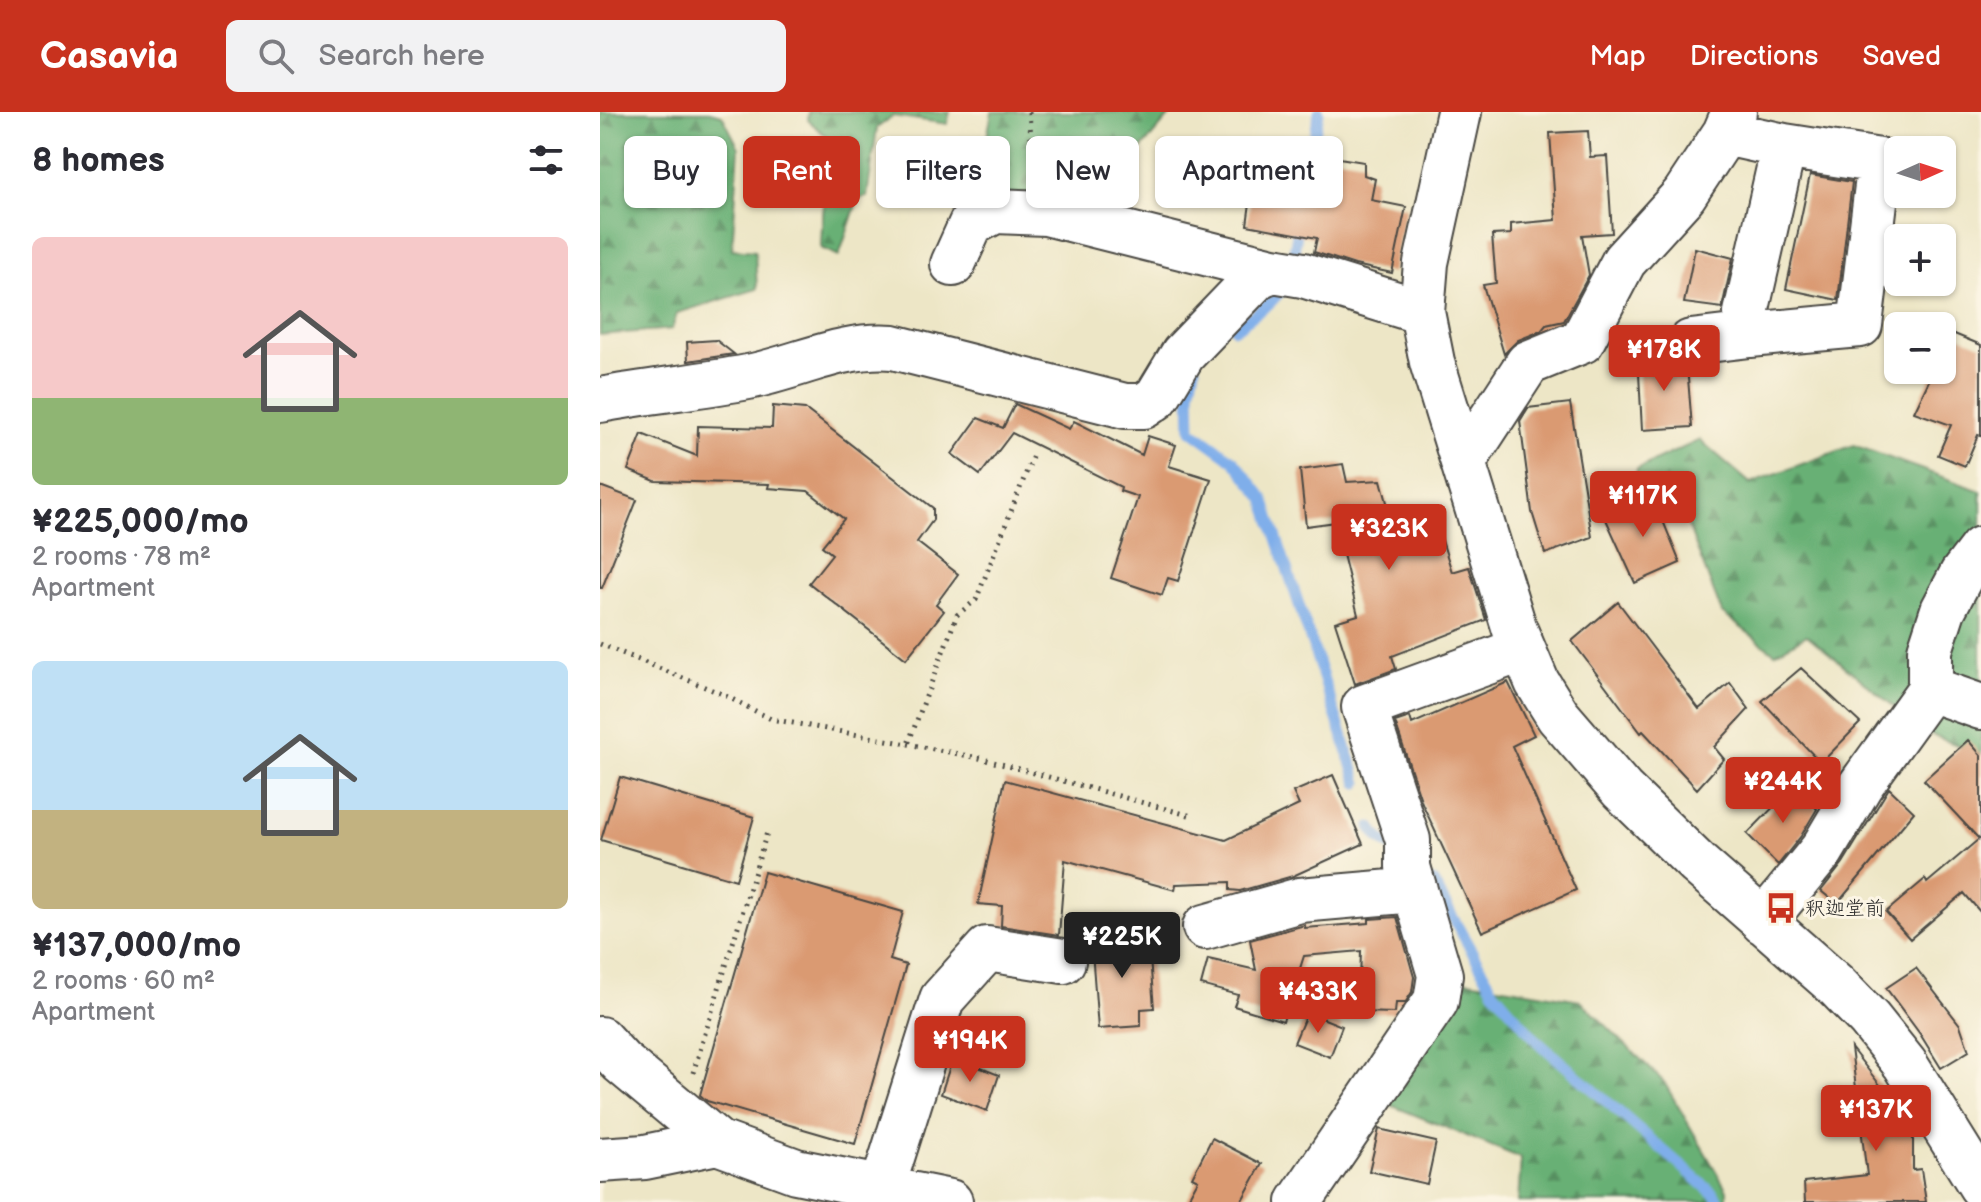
<!DOCTYPE html>
<html lang="en">
<head>
<meta charset="utf-8">
<style>
  body { margin:0; font-family:"Balsamiq Sans","Klee One",sans-serif; background:#f2f2f3; color:#2b2b33; height:100vh; display:flex; flex-direction:column; font-size:30px; white-space:nowrap }
  * { box-sizing:border-box; margin:0 }
  p { font-size:26px; color:#7c7c81 }
  .icon { flex:none; width:44px; height:44px; fill:none; stroke:currentColor; stroke-width:2; stroke-linecap:round; stroke-linejoin:round }
  .map { position:relative; flex:1; overflow:hidden }
  .sheet { display:flex; flex-direction:column; background:#fff; width:600px }
  .sheet>* { flex:none }
  .top-card { position:absolute; left:24px; top:24px; width:760px; height:72px; display:flex; gap:16px }
  .needle { width:52px; rotate:87deg }
  .buttons { position:absolute; left:1284px; top:24px; display:grid; gap:16px }
  .buttons a { display:grid; place-items:center; width:72px; height:72px; border-radius:12px; background:#fff; box-shadow:0 2px 6px #0004; font-size:40px }
  .price { position:absolute; translate:-50% -68px; padding:0 18px; border-radius:8px; background:#c8321e; color:#fff; font-size:26px; line-height:52px; filter:drop-shadow(0 2px 4px #0008) }
  .price::after { content:''; position:absolute; left:50%; top:48px; width:24px; height:18px; margin-left:-12px; background:inherit; clip-path:polygon(0 0,100% 0,50% 100%) }
  .price.selected { background:#222; color:#fff }
  ul { padding:0; list-style:none }
  li { display:grid; align-content:center; gap:16px; height:424px; padding:0 32px }
  li span { display:grid; place-items:center; height:248px; border-radius:12px; color:#555 }
  li>.icon { margin-inline-start:auto }
  span .icon { width:144px; height:144px; fill:#fffc; stroke-width:1 }
  li b { font-size:34px }
  h2 { display:flex; justify-content:space-between; align-items:center; height:96px; padding:0 32px; font-size:34px }
  .chip { padding:0 28px; border-radius:12px; background:#fff; box-shadow:0 2px 6px #0004; font-size:28px; line-height:72px }
  .chip.selected { background:#c8321e; color:#fff }
  header { display:flex; align-items:center; gap:48px; box-sizing:border-box; height:112px; padding:0 40px; background:#c8321e; color:#fff }
  header strong { font-size:38px }
  nav { display:flex; gap:44px; margin-inline-start:auto; font-size:28px }
  .search { width:560px; height:72px; background:#f2f2f3; display:flex; align-items:center; gap:20px; box-sizing:border-box; padding:0 28px; border-radius:12px; color:#7c7c81; font-size:30px }
  main { display:flex; flex:1; min-height:0 }
  .map>svg:first-child { display:block }
  .forest { fill:url(#forest-firs); stroke:#4a6e50; stroke-width:2 }
  .lines { fill:none; stroke-linecap:round; stroke-linejoin:round }
  .stream { stroke:#7faeea; stroke-width:11 }
  .building { fill:#da9a72 }
  .minor-casing { stroke:#484742; stroke-width:48 }
  .path { stroke:#484742; stroke-width:5; stroke-dasharray:2 6; stroke-linecap:butt }
  .minor { stroke:#fff; stroke-width:44 }
  .labels { text-anchor:middle; stroke-width:6; stroke-linejoin:round; paint-order:stroke }
  .poi-label { font-size:20px; fill:#2b2b2b; stroke:#fcf5e5; text-anchor:start }
</style>
</head>
<body>
<header>
<strong>Casavia</strong>
<div class="search"><svg class="icon" aria-label="search" viewBox="0 0 24 24"><circle cx="10" cy="10" r="6"/><path d="M15 15l6 6"/></svg>Search here</div>
<nav><a>Map</a><a>Directions</a><a>Saved</a></nav>
</header>
<main>
<section class="sheet">
<h2>8 homes<svg class="icon" aria-label="filters" viewBox="0 0 24 24"><path d="M4 7h16M4 17h16"/><circle cx="9" cy="7" r="2"/><circle cx="15" cy="17" r="2"/></svg></h2>
<ul>
<li><span style="background:linear-gradient(#f6c9c9 65%,#8fb573 0)"><svg class="icon" aria-label="home" viewBox="0 0 24 24"><path d="M3 11l9-7 9 7M6 9v11h12V9"/></svg></span><div><b>¥225,000/mo</b><p>2 rooms · 78 m²</p><p>Apartment</p></div></li>
<li><span style="background:linear-gradient(#bfe0f5 60%,#c2b280 0)"><svg class="icon" aria-label="home" viewBox="0 0 24 24"><path d="M3 11l9-7 9 7M6 9v11h12V9"/></svg></span><div><b>¥137,000/mo</b><p>2 rooms · 60 m²</p><p>Apartment</p></div></li>
</ul>
</section>
<div class="map">
<svg width="1381" height="1090" viewBox="0 0 1381 1090">
  <defs>
    <pattern id="forest-firs" width="22" height="20" patternUnits="userSpaceOnUse" patternTransform="scale(2)"><rect width="22" height="20" fill="#68b075"/><path d="M5 1l3.5 6h-7zM16 11l3.5 6h-7z" fill="#568f60"/></pattern>
  </defs>
  <rect width="100%" height="100%" fill="#fcf5e5"/>
  <filter id="ink" filterUnits="userSpaceOnUse"><feTurbulence type="fractalNoise" baseFrequency=".0125" numOctaves="2"/><feDisplacementMap in="SourceGraphic" scale="16" xChannelSelector="R" yChannelSelector="G"/><feConvolveMatrix kernelMatrix="1 2 1 2 8 2 1 2 1" color-interpolation-filters="sRGB"/></filter>
  <filter id="wash" filterUnits="userSpaceOnUse"><feTurbulence type="fractalNoise" baseFrequency=".006" numOctaves="4" result="noise"/><feDisplacementMap in="SourceGraphic" scale="32" xChannelSelector="R" yChannelSelector="G"/><feGaussianBlur stdDeviation="1.8" result="paint"/><feColorMatrix in="noise" values="0 0 0 0 0 0 0 0 0 0 0 0 0 0 0 0 0 1.4 0 .05"/><feComposite in="paint" operator="in"/></filter>
  <g filter="url(#wash)">
    <rect width="100%" height="100%" fill="#ede6c6"/>
    <path class="forest" d="M0 0H109L122 3 139 36 132 137 155 139 157 177 77 201 72 217 0 223Z
      M209 0H350L347 12 293 4 277 16 267 85 258 87 239 144 221 136C222 106 223 71 241 47L233 30 208 8Z
      M392 0H573L536 43 525 39 501 103 389 86 407 33 387 25Z
      M1100 328 1150 371 1254 333 1381 379V642L1326 621 1207 523 1175 541 1122 501 1081 396 1031 386 1037 357Z
      M863 868 980 888 1064 970 1127 1078V1090H918L921 1046 783 990Z"/>
    <g class="lines">
      <path class="stream" d="M707 66 719 0
        M693 145 699 111
        M635 217 670 191 686 174
        M595 256 590 281 591 318 634 349 664 387 758 671
        M771 715 780 727 792 735
        M833 770 894 879 938 930 1115 1083 1119 1090"/>
    </g>
    <g id="blocks">
      <path class="building" d="M988 19 990 45 1007 44 1012 121 982 123 989 163 964 209 946 213 941 219 918 228 904 242 883 173 896 171 892 123 911 122V112L956 108 950 21Z
        M645 40 731 56 733 45 764 50V63L775 67 771 88 806 95 792 161 755 153 714 140 717 126 647 113 650 91 637 88Z
        M1210 63 1252 70 1238 188 1186 177Z
        M1095 136 1133 146 1122 196 1084 191Z
        M1352 221 1381 233V324L1378 323 1365 354 1338 343 1351 313 1314 300 1334 258H1342V241Z
        M116 228 134 242 88 249 87 230Z
        M1069 241 1080 253 1087 254 1092 315 1042 318 1038 243Z
        M970 291 992 425 945 442 932 400 920 309 928 296Z
        M415 292 469 317 474 309 542 343 548 324 576 333 569 354 611 367 578 469 568 466 562 483 511 466 538 385 520 379 521 375 412 321 380 363 352 342 378 306 403 316Z
        M173 294 205 297 333 396V408L317 430 358 462 336 492 344 499 306 547 209 471 232 442 222 434 244 407 208 379 168 376 169 372 55 369 28 358 42 322 97 344 98 314 172 316Z
        M743 352 747 370 781 368 792 409 832 397 852 460 869 455 886 508 792 544 796 557 755 572 735 510 758 503 735 410 706 414 700 358Z
        M0 374 37 388 2 476H0Z
        M1053 384 1080 451 1035 471 1004 403Z
        M1018 490 1099 597 1130 571 1149 597 1114 635 1124 647 1097 677 1043 619 1041 621 972 529Z
        M1201 556 1260 611 1221 651 1162 589Z
        M908 570 934 623 912 634 976 778 882 820 822 691 795 610 810 605 812 612Z
        M1368 628 1381 643V801L1364 781 1310 827 1286 800 1325 767 1327 771 1379 727 1324 668Z
        M733 663 763 732 693 764 640 779 630 778V770L576 772 575 778 465 748 459 823 401 814 402 794 378 792 405 668 626 728 699 693 693 680Z
        M20 665 154 705 136 768 1 728Z
        M1194 674 1217 697 1201 724 1178 753 1147 722Z
        M1289 676 1314 700 1237 792 1221 779 1243 751Z
        M164 760 303 800 290 848 306 853 255 1032 107 989 100 983Z
        M797 805 814 865 812 880 805 891H796L795 901 759 900 761 839 704 844 683 909 634 894 638 883 601 873 608 847 656 858 650 828 705 813V816L769 811V807Z
        M548 821 554 896 541 897V914L498 917 491 826Z
        M1316 856 1360 913 1369 939 1341 956 1320 922 1286 876Z
        M707 900 742 914 730 945 694 931Z
        M1251 936 1313 1015V1058L1321 1057 1326 1090H1205L1204 1070 1267 1063Z
        M353 945 399 963 387 999 341 982Z
        M779 1017 836 1030 827 1072 769 1059Z
        M612 1026 662 1052 641 1090H586L598 1068 592 1065Z"/>
    </g>
  </g>
  <g filter="url(#ink)">
    <use href="#blocks" fill-opacity="0" stroke="#484742" stroke-width="2"/>
    <g class="lines">
      <defs>
        <path id="minor" d="M859 0 826 151 822 200 832 250 915 518 937 570 958 604 1022 678 1098 752 1236 873 1269 907 1305 952 1381 1074
          M1125 21 1184 34 1146 201 1150 223 1260 213 1280 49 1184 34
          M353 152 371 112 395 99 446 101 673 158
          M1091 230 1150 223
          M0 288C49 279 99 274 148 265 199 255 241 231 293 235L525 294H544L557 285 583 242 658 164 673 158 703 163 822 200
          M864 349 928 251 982 229 1024 149 1084 83 1125 21 1134 0
          M1330 577 1381 595
          M1163 810 1222 738 1260 674 1330 577V538L1343 498 1362 462 1381 437
          M605 815 700 788 815 778
          M0 927 21 950 117 1030 196 1059 350 1090
          M0 1048 45 1045 117 1030
          M282 1077 342 887 387 837 463 849
          M699 1090 836 889 840 863 808 755V728L764 595 923 537"/>
      </defs>
      <use href="#minor" class="minor-casing"/>
      <path class="path" d="M429 0 434 63
        M1020 242 1024 243 1053 235
        M0 532 122 582 171 607 308 632 357 503 376 488 434 341
        M308 632 379 646 592 704
        M93 961 168 717"/>
      <use href="#minor" class="minor"/>
    </g>
  </g>
  <defs>
    <symbol id="bus-bare" viewBox="-9 -9 18 18"><path d="M-5-6H5V4H4V6H2V4H-2V6H-4V4H-5ZM-3.5-4V0h7V-4ZM-3.5 1.2v1.5H-2V1.2ZM2 1.2v1.5H3.5V1.2Z" fill="#c8321e" stroke="#fcf5e5" stroke-width="2.5" paint-order="stroke"/></symbol>
  </defs>
  <g fill-rule="evenodd">
    <use href="#bus-bare" x="1159" y="774" width="44" height="44"/>
  </g>
  <g class="labels">
    <g class="poi-label">
      <text x="1205" y="803">釈迦堂前</text>
    </g>
  </g>
</svg>
<div class="buttons">
<a><svg class="needle" viewBox="-14 -14 28 28"><path d="M0-13l5 13h-10z" fill="#e53935"/><path d="M0 13l5-13h-10z" fill="#7c7c81"/></svg></a>
<a>+</a>
<a>−</a>
</div>
<b class="price" style="left:1064px;top:281px">¥178K</b>
<b class="price" style="left:1043px;top:427px">¥117K</b>
<b class="price" style="left:789px;top:460px">¥323K</b>
<b class="price" style="left:1183px;top:713px">¥244K</b>
<b class="price selected" style="left:522px;top:868px">¥225K</b>
<b class="price" style="left:718px;top:923px">¥433K</b>
<b class="price" style="left:370px;top:972px">¥194K</b>
<b class="price" style="left:1276px;top:1041px">¥137K</b>
<div class="top-card">
<a class="chip">Buy</a>
<a class="chip selected">Rent</a>
<a class="chip">Filters</a>
<a class="chip">New</a>
<a class="chip">Apartment</a>
</div>
</div>
</main>
</body>
</html>
